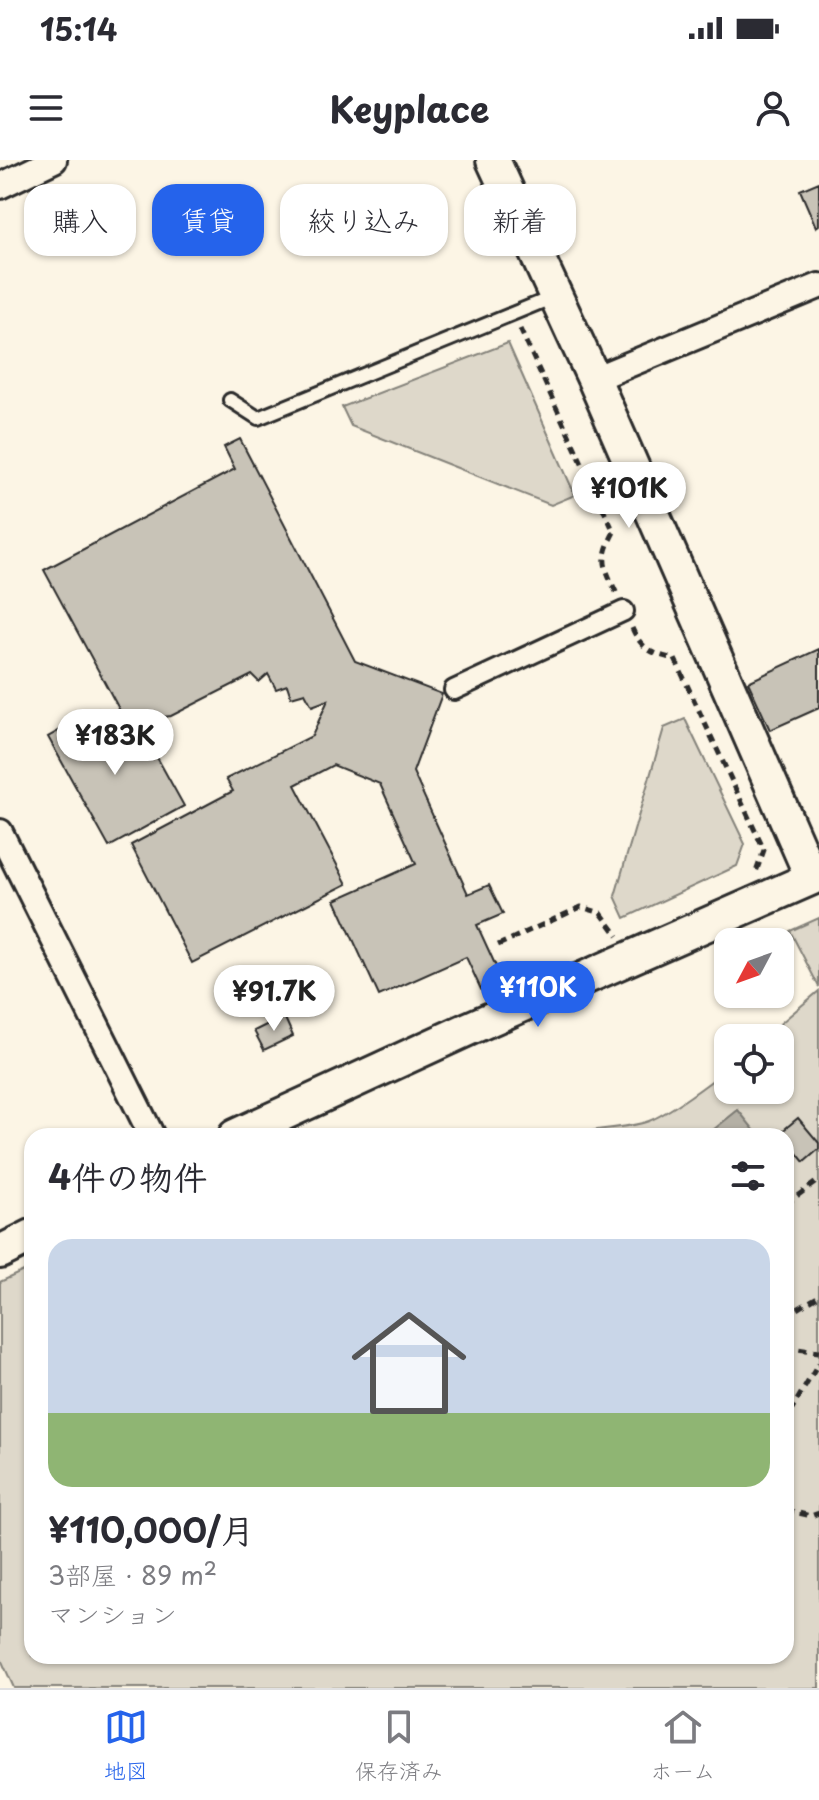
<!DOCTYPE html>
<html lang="ja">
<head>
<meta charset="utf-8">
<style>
  body { margin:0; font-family:"Playpen Sans","Klee One",sans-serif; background:#f7f7f7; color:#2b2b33; height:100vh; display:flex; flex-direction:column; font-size:30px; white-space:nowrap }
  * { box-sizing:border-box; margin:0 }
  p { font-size:26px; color:#7c7c81 }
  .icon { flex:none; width:44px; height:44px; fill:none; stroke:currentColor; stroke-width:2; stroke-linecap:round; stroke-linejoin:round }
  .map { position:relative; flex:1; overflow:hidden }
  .drawer { position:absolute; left:24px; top:968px; width:770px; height:536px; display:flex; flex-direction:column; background:#fff; border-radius:24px; box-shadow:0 2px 6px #0004 }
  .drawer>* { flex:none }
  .banner { position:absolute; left:24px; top:24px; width:772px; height:72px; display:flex; gap:16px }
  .needle { width:52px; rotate:229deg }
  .buttons { position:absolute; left:714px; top:768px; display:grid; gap:16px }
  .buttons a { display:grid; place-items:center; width:80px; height:80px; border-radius:16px; background:#fff; box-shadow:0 2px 6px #0004; font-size:40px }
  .price { position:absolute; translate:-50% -68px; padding:0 18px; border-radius:28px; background:#fff; color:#222; font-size:26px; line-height:52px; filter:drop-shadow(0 2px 4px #0008) }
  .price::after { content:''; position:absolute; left:50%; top:48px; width:24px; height:18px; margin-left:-12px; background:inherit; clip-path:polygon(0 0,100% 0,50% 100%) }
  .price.selected { background:#2563eb; color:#fff }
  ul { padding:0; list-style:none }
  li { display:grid; align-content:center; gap:16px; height:424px; padding:0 24px }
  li+li { border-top:2px solid #e1e1e2 }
  li span { display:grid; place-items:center; height:248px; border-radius:24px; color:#555 }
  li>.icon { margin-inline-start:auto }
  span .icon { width:144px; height:144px; fill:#fffc; stroke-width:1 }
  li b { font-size:34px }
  h2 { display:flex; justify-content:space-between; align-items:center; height:96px; padding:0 24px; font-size:34px }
  .chip { padding:0 28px; border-radius:24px; background:#fff; box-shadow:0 2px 6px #0004; font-size:28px; line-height:72px }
  .chip.selected { background:#2563eb; color:#fff }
  .status { display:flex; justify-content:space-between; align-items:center; height:56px; padding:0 40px; background:#fff; direction:ltr }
  .status svg { height:22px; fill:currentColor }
  header { display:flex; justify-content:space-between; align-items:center; height:104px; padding:0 24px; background:#fff; font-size:36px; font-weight:700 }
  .tabs { display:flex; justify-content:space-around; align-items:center; height:112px; border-top:2px solid #e1e1e2; background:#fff; font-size:22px; color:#7c7c81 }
  .tabs a { display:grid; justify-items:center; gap:4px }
  .tabs .selected { color:#2563eb }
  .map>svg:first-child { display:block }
  .green { fill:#ded8ca; stroke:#84827a; stroke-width:2 }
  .water { fill:#b4b0a5; stroke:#7d7b74; stroke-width:2 }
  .building { fill:#c8c3b7; stroke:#2b2b2b; stroke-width:2 }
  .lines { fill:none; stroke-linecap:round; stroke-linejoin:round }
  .service-casing { stroke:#2b2b2b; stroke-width:18 }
  .pedestrian-casing { stroke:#2b2b2b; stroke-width:24 }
  .minor-casing { stroke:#2b2b2b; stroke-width:30 }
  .tertiary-casing { stroke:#2b2b2b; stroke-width:38 }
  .path { stroke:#2b2b2b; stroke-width:5; stroke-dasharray:8 6; stroke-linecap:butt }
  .service { stroke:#fcf5e5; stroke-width:12 }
  .pedestrian { stroke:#fcf5e5; stroke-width:18 }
  .minor { stroke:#fcf5e5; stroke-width:24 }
  .tertiary { stroke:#fcf5e5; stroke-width:32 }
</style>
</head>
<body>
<div class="status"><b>15:14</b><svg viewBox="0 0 49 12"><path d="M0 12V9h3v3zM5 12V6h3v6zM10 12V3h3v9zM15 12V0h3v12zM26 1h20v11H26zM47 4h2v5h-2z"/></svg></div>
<header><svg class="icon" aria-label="menu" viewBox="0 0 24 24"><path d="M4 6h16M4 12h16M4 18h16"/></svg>Keyplace<svg class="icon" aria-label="person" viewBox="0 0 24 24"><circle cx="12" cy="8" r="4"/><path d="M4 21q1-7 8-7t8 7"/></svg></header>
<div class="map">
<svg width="819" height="1528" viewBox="0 0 819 1528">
  <rect width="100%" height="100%" fill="#fcf5e5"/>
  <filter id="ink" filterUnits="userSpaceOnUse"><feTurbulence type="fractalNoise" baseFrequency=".0125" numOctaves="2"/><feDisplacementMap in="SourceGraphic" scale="16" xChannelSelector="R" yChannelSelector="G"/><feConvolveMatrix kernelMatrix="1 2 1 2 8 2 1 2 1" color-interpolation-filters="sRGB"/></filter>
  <g filter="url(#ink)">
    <path class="green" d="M508 183 575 335 551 345 351 266 342 247Z
      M685 559 745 684 737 706 625 758 615 736 664 568Z
      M819 758V827L790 771Z
      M819 831V1528H14L0 1497V1122L32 1107V1496H786V976H574C597 966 625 970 649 961 669 953 711 922 728 908V930H780V878H763Z"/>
    <path class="water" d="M738 950 759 976H709L708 974Z"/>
    <path class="building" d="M819 22V65L816 67 800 30Z
      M240 279 355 501 442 534 413 612 468 734 489 725 503 754 477 765 505 826 484 836 466 797 379 836 335 740 416 704 380 624 333 605 295 625 347 724 192 803 131 685 233 631 226 619 312 576 328 540 312 546 305 533 291 537 287 525 276 529 268 514 259 522 252 515 171 556 126 562 44 410 235 309 224 287Z
      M819 489V548L770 570 748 522Z
      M98 549 116 581 143 572 184 646 109 687 48 577Z
      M284 856 293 876 264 890 254 871Z
      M798 958 819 983V989L804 1002 786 980V976L780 973Z"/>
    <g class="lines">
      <defs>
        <path id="service" d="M230 240 258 258 556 136"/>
        <path id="pedestrian" d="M454 530 624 451"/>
        <path id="minor" d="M0 26 54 0
          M594 219 819 126
          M0 672 152 976"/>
        <path id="tertiary" d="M493 0 594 219 812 718
          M235 976 468 869 819 715
          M0 1092 32 1076"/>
      </defs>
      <use href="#service" class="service-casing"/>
      <use href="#pedestrian" class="pedestrian-casing"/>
      <use href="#minor" class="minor-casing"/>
      <use href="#tertiary" class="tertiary-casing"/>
      <path class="path" d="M520 169 614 372C599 400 604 406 617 434
        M632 468C641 489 654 495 675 499L764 690 756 712
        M498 785 581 747 601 753 618 776
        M786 1044 819 1020
        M786 1156 819 1136
        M786 1193 797 1189 819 1192
        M790 1252 819 1203
        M786 1350 811 1356 819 1353"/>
      <use href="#service" class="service"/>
      <use href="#pedestrian" class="pedestrian"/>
      <use href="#minor" class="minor"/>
      <use href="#tertiary" class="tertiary"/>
    </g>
  </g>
</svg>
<div class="buttons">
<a><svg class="needle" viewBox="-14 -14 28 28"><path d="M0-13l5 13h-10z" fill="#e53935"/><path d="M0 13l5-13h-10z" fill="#7c7c81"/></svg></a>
<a><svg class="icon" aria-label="locate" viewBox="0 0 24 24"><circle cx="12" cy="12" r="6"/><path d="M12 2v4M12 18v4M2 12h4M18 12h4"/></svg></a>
</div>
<b class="price" style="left:629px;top:370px">¥101K</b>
<b class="price" style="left:115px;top:617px">¥183K</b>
<b class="price selected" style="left:538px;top:869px">¥110K</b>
<b class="price" style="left:274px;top:873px">¥91.7K</b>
<div class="banner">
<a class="chip">購入</a>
<a class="chip selected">賃貸</a>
<a class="chip">絞り込み</a>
<a class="chip">新着</a>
</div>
<section class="drawer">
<h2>4件の物件<svg class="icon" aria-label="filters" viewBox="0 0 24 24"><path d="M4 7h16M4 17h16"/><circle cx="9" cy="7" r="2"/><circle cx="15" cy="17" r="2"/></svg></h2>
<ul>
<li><span style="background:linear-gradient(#c9d6e8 70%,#8fb573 0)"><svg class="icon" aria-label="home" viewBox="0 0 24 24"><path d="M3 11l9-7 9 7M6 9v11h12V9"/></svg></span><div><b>¥110,000/月</b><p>3部屋 · 89 m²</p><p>マンション</p></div></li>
</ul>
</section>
</div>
<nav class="tabs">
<a class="selected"><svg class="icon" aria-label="map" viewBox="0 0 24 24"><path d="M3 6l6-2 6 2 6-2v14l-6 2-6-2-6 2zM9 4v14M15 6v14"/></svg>地図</a>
<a><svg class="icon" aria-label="saved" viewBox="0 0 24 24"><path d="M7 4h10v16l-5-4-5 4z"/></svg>保存済み</a>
<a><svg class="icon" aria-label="home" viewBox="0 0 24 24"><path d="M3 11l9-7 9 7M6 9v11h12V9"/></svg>ホーム</a>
</nav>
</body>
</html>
